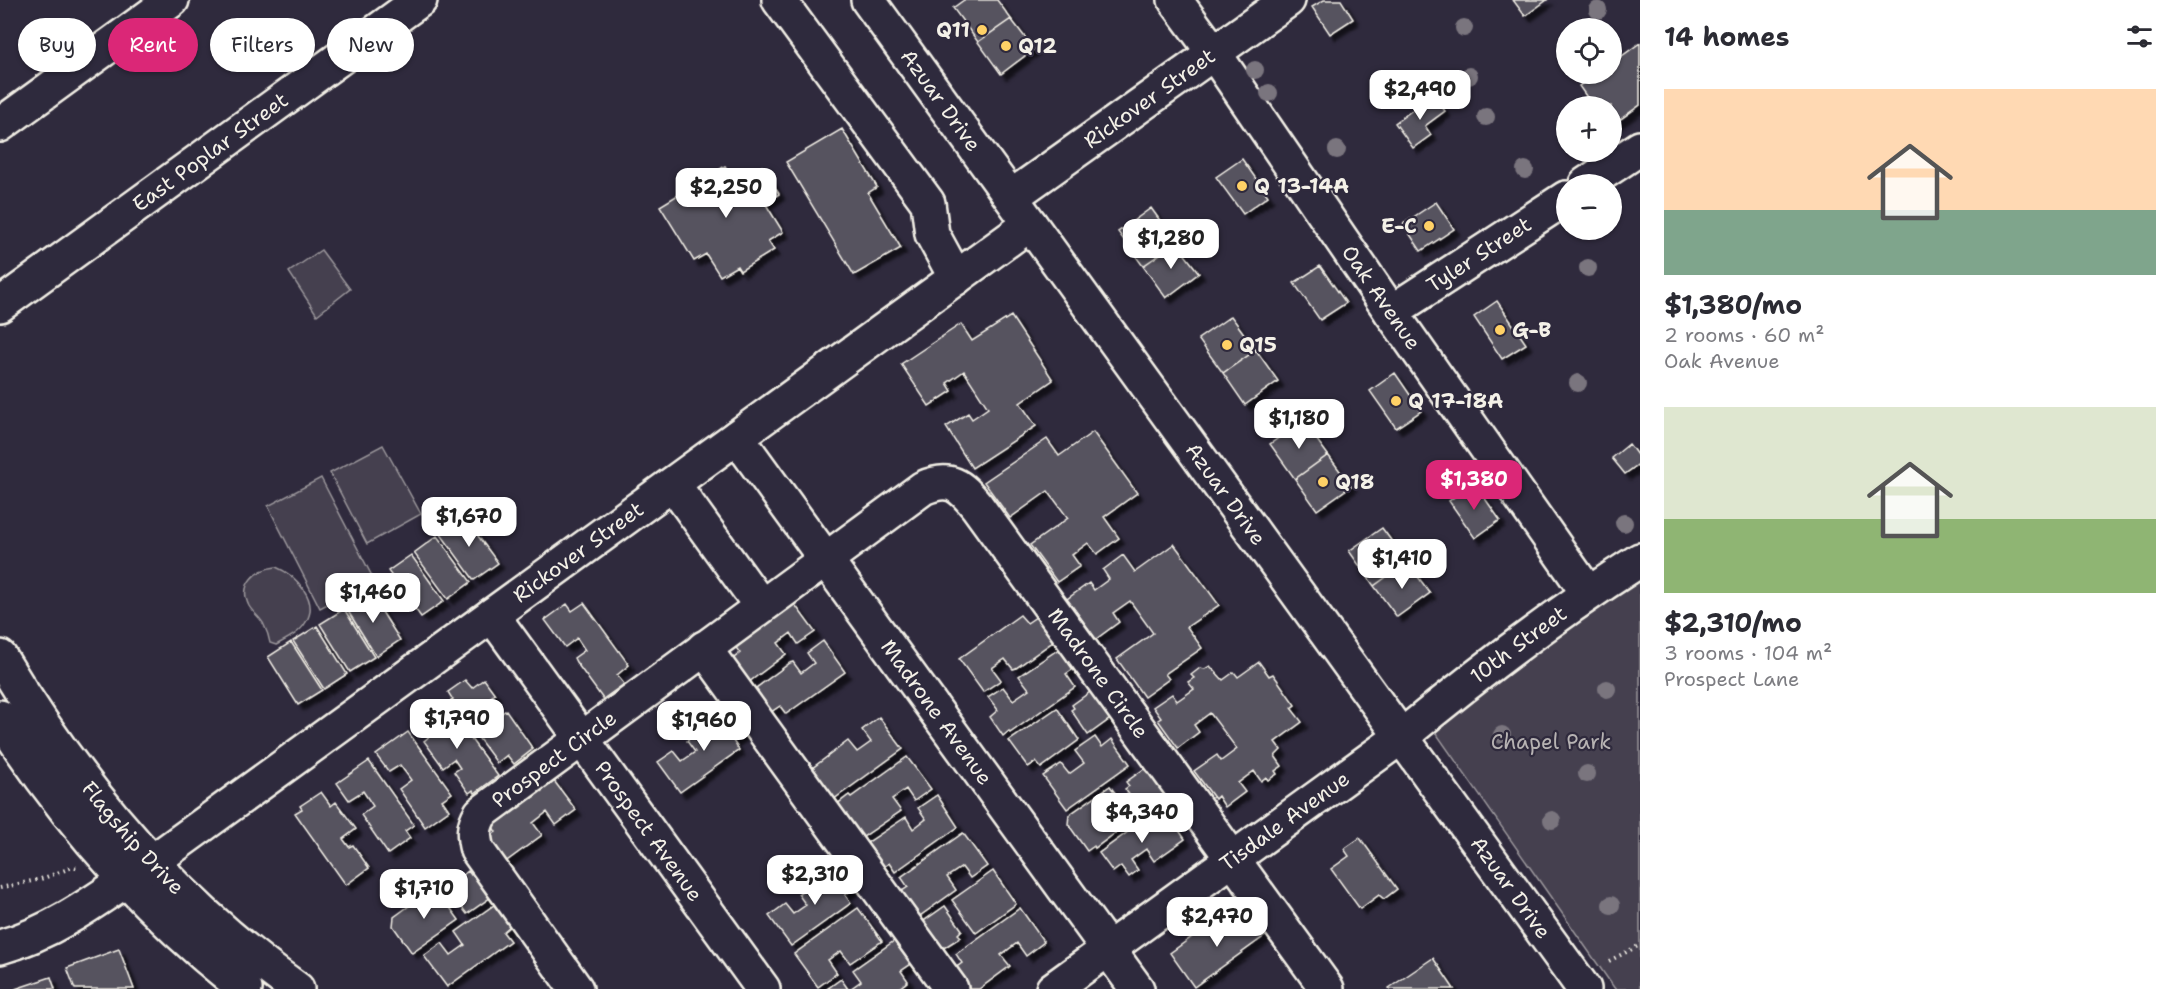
<!DOCTYPE html>
<html lang="en">
<head>
<meta charset="utf-8">
<style>
  body { margin:0; font-family:"Shantell Sans",sans-serif; background:#f7f7f7; color:#2b2b33; height:100vh; display:flex; flex-direction:column; font-size:22px; white-space:nowrap }
  * { box-sizing:border-box; margin:0 }
  p { font-size:20px; color:#7c7c81 }
  .icon { flex:none; width:33px; height:33px; fill:none; stroke:currentColor; stroke-width:2; stroke-linecap:round; stroke-linejoin:round }
  .map { position:relative; flex:1; overflow:hidden }
  .drawer { display:flex; flex-direction:column; background:#fff; width:540px }
  .drawer>* { flex:none }
  .top-card { position:absolute; left:18px; top:18px; width:570px; height:54px; display:flex; gap:12px }
  .controls { position:absolute; left:1556px; top:18px; display:grid; gap:12px }
  .controls a { display:grid; place-items:center; width:66px; height:66px; border-radius:50%; background:#fff; box-shadow:0 2px 4px #0004; font-size:30px }
  .price { position:absolute; translate:-50% -51px; padding:0 14px; border-radius:12px; background:#fff; color:#222; font-size:20px; line-height:39px; filter:drop-shadow(0 2px 3px #0008) }
  .price::after { content:''; position:absolute; left:50%; top:36px; width:18px; height:14px; margin-left:-9px; background:inherit; clip-path:polygon(0 0,100% 0,50% 100%) }
  .price.on { background:#db2777; color:#fff }
  ul { padding:0; list-style:none }
  li { display:grid; align-content:center; gap:12px; height:318px; padding:0 24px }
  li span { display:grid; place-items:center; height:186px; border-radius:0px; color:#555 }
  li>.icon { margin-inline-start:auto }
  span .icon { width:108px; height:108px; fill:#fffc; stroke-width:1 }
  li b { font-size:26px }
  h2 { display:flex; justify-content:space-between; align-items:center; height:72px; padding:0 24px; font-size:26px }
  .pill { padding:0 21px; border-radius:27px; background:#fff; box-shadow:0 2px 4px #0004; font-size:21px; line-height:54px }
  .pill.on { background:#db2777; color:#fff }
  main { display:flex; flex:1; min-height:0 }
  .map>svg:first-child { display:block }
  .green { fill:#454050; stroke:#9c989c; stroke-width:1.5 }
  .building { fill:#56525f; stroke:#f4f1e8; stroke-width:1.5; filter:url(#shadow) }
  .lines { fill:none; stroke-linecap:round; stroke-linejoin:round }
  .minor-casing { stroke:#f4f1e8; stroke-width:38 }
  .major-casing { stroke:#f4f1e8; stroke-width:38 }
  .path { stroke:#f4f1e8; stroke-width:4; stroke-dasharray:1.5 4.5; stroke-linecap:butt }
  .minor { stroke:#2f2a3d; stroke-width:33 }
  .major { stroke:#2f2a3d; stroke-width:33 }
  .tree { fill:#7a757e }
  .poi-dot { fill:#ffd166; stroke:#2f2a3d; stroke-width:2 }
  .labels { text-anchor:middle; stroke-width:4.5; stroke-linejoin:round; paint-order:stroke }
  .poi-label { font-size:21px; font-weight:bold; fill:#f4f1e8; stroke:#2f2a3d; text-anchor:start }
  .street-label { font-size:21px; fill:#f4f1e8; stroke:#2f2a3d }
  .park-label { font-size:21px; fill:#b7b3b3; stroke:#2f2a3d }
</style>
</head>
<body>
<main>
<div class="map">
<svg width="1640" height="989" viewBox="0 0 1640 989">
  <defs>
    <filter id="shadow"><feDropShadow dx="5.5" dy="5.5" stdDeviation="1.5" flood-color="#0009"/></filter>
  </defs>
  <rect width="100%" height="100%" fill="#2f2a3d"/>
  <filter id="ink" filterUnits="userSpaceOnUse"><feTurbulence type="fractalNoise" baseFrequency=".0167" numOctaves="2"/><feDisplacementMap in="SourceGraphic" scale="12" xChannelSelector="R" yChannelSelector="G"/><feConvolveMatrix kernelMatrix="1 2 1 2 8 2 1 2 1" color-interpolation-filters="sRGB"/></filter>
  <g filter="url(#ink)">
    <path class="green" d="M321 250 350 289 317 315 289 272Z
      M383 445 421 514 367 544 330 473Z
      M321 478 374 580 320 608 268 506Z
      M276 567C295 575 320 600 306 622 300 633 287 639 276 645L270 643C269 637 267 631 264 625 261 618 253 613 249 606 238 584 256 569 276 567Z
      M1640 567V989H1615L1429 723Z"/>
    <path class="building" d="M964 0H997L1011 19 978 42 953 8Z
      M1324 0H1341L1353 19 1330 34 1312 7Z
      M1513 0H1547L1525 16Z
      M1011 19 1034 49 1001 74 978 42Z
      M1640 43V105L1611 126V106H1593L1579 86 1597 74H1611V64Z
      M1433 95 1445 111 1425 126 1431 135 1413 148 1395 123Z
      M842 129 877 187 868 193 901 248 854 275 786 162Z
      M1242 159 1268 196 1243 214 1216 177Z
      M725 166 736 182 762 166 779 194 765 203 783 232 768 241 774 250 740 271 737 266 720 276 706 254 694 261 660 206Z
      M1436 202 1454 229 1421 251 1403 224Z
      M1151 208 1176 243 1143 266 1118 232Z
      M1176 243 1199 273 1166 298 1143 266Z
      M1320 266 1346 303 1320 320 1294 283Z
      M1497 301 1526 344 1502 359 1474 317Z
      M1011 316 1053 380 1020 403 1036 426 972 468 946 427 968 413 972 419 988 408 964 371 947 383 952 391 929 406 901 364 961 324 972 341Z
      M1231 316 1256 350 1223 373 1198 339Z
      M1256 350 1278 381 1245 405 1223 373Z
      M1395 373 1421 411 1396 428 1370 391Z
      M1303 421 1328 455 1295 479 1270 444Z
      M1093 432 1137 493 1104 517 1119 538 1097 554 1088 543 1072 555 1080 566 1057 582 1030 545 1068 518 1048 491 1010 518 984 482 1047 439 1059 456Z
      M1629 444 1640 459V463L1625 474 1612 458Z
      M1328 455 1351 486 1317 510 1295 479Z
      M1474 483 1500 520 1475 538 1449 501Z
      M464 517 498 563 474 580 440 533Z
      M1382 528 1407 562 1374 586 1349 551Z
      M437 536 471 582 448 599 414 553Z
      M1174 544 1219 605 1187 627 1202 648 1165 674 1169 679 1144 697 1117 659 1153 633 1130 601 1113 613 1119 622 1096 639 1067 599 1089 583 1094 590 1109 579 1103 570 1123 555 1135 572Z
      M411 555 444 601 421 617 388 571Z
      M1407 562 1430 593 1397 617 1374 586Z
      M370 593 400 640 376 656 346 608Z
      M793 602 815 632 798 644 791 633 778 643 786 654 745 685 729 662 740 653 734 645Z
      M584 603 629 665 617 675 624 684 603 699 576 662 574 658 585 650 577 638 565 647 545 620 567 604 572 611Z
      M344 609 374 657 350 672 320 624Z
      M1020 615 1027 623 1036 617 1054 641 1016 668 1013 669 1005 659 992 668 1001 680 983 692 959 659Z
      M317 626 347 674 324 689 293 641Z
      M823 641 845 672 786 714 780 706 768 714 752 691 790 663 793 662 801 673 814 663 807 653Z
      M291 642 322 690 298 705 268 657Z
      M1059 649 1073 669 1066 674 1075 687 1010 733 1009 731 1003 736 990 717 998 710 988 697 1003 687 1013 700 1029 689 1019 676Z
      M1259 662 1269 676 1273 674 1295 705 1291 708 1302 722 1275 742 1281 750 1275 756 1282 766 1275 771 1277 774 1268 780 1266 777 1261 781 1254 771 1238 783 1245 792 1225 807 1218 796 1215 799 1194 771 1217 755 1221 761 1237 749 1210 713 1194 725 1199 732 1178 748 1158 720 1161 718 1153 707 1172 694 1177 701 1194 689 1188 682 1194 678 1191 675 1200 668 1205 669 1210 666 1223 680 1234 672 1238 677Z
      M484 679 495 694 482 703 494 719 506 710 533 749 514 764 507 755 497 763 451 701 453 700 448 692 465 680 472 688Z
      M1090 692 1110 719 1088 735 1071 710 1074 708 1072 705Z
      M446 705 498 776 475 793 473 790 469 793 454 772 460 768 454 759 443 767 424 741 430 736 419 722Z
      M1057 708 1079 740 1041 768 1036 762 1028 767 1009 741Z
      M727 710 744 733 733 741 739 750 680 792 658 762 674 751 682 761 695 752 687 741 689 738Z
      M879 717 903 749 834 799 811 769 848 741 857 752 871 742 862 730Z
      M408 732 452 793 442 800 449 810 425 827 399 789 411 780 400 765 389 772 376 755Z
      M1095 737 1102 747 1112 739 1130 764 1067 809 1043 776 1061 764 1069 774 1084 763 1075 751Z
      M907 757 931 789 914 801 906 789 892 799 901 811 860 839 836 805 849 795 851 797Z
      M369 761 414 825 405 831 410 838 388 854 361 815 373 806 363 791 349 800 337 783Z
      M1144 769 1147 772 1149 771 1166 796 1142 813 1125 789 1129 786 1126 782Z
      M551 777 576 810 556 825 547 812 533 823 542 835 504 863 486 839 496 832 490 822Z
      M1110 786 1134 819 1095 848 1094 846 1087 851 1068 824 1069 815Z
      M321 792 331 806 336 802 356 829 343 839 349 847 353 845 369 868 346 885 295 813 302 809 300 806Z
      M937 795 958 827 895 872 889 863 881 869 864 845 906 817 913 829 926 819 918 808Z
      M1150 816 1156 825 1169 816 1185 839 1154 861 1146 849 1131 860 1138 870 1129 877 1121 866 1113 872 1099 853Z
      M963 833 987 866 970 878 962 867 947 877 956 890 917 918 899 893 908 887 901 877Z
      M1360 838 1397 889 1384 899 1379 895 1360 909 1331 869 1349 856 1344 849Z
      M838 864 855 887 845 895 851 903 791 946 769 916 785 904 793 914 806 905 798 894Z
      M468 871 471 875 473 873 491 897 467 914 449 891 454 887 451 884Z
      M993 871 1016 904 976 933 952 900Z
      M435 887 459 920 412 953 393 926 394 917Z
      M494 905 510 926 503 932 510 941 447 987 424 956 442 943 451 955 465 945 456 932Z
      M945 906 962 930 958 934 961 937 942 949 921 923Z
      M858 908 882 941 850 963 841 951 828 960 837 973 818 987 794 954Z
      M1020 908 1044 942 1026 956 1017 943 1001 955 1010 966 979 989H968L954 969 962 963 956 954Z
      M1249 910 1266 935 1194 987 1170 953 1210 924 1217 933Z
      M894 941 911 964 901 971 908 981 898 989H850L861 981 853 970Z
      M119 949 134 989H75L67 968Z
      M1433 958 1454 989H1390L1389 988Z
      M51 977 55 989H15Z
      M841 979 848 989H827Z"/>
    <g class="lines">
      <defs>
        <g id="minor">
          <path d="M779 0 928 203 932 234 956 278"/>
          <path id="s1" d="M1175 0 1214 53 1391 312 1588 593"/>
          <path d="M0 125 172 0"/>
          <path d="M1586 184 1640 148"/>
          <path id="s2" d="M1011 197 1288 0"/>
          <path id="s3" d="M0 305 420 0"/>
          <path id="s4" d="M1391 312 1566 198"/>
          <path id="s5" d="M737 437 1137 989"/>
          <path d="M673 484 761 606"/>
          <path id="s6" d="M492 615 763 989"/>
          <path d="M704 648 951 989"/>
          <path id="s7" d="M0 657C77 786 174 902 297 989"/>
          <path d="M0 717C66 820 148 913 245 989"/>
          <path id="s8" d="M0 947C56 932 105 894 152 862L1030 224"/>
          <path id="s9" d="M576 989 477 850C473 835 473 826 481 813L923 488C950 476 960 485 977 506L1327 989"/>
          <path id="s10" d="M1053 989 1401 737C1477 674 1557 613 1640 560"/>
        </g>
        <g id="major">
          <path id="s11" d="M868 0 1584 989"/>
        </g>
      </defs>
      <use href="#minor" class="minor-casing"/>
      <use href="#major" class="major-casing"/>
      <path class="path" d="M0 888 41 879 73 867 77 868
        M1609 961 1640 945"/>
      <use href="#minor" class="minor"/>
      <use href="#major" class="major"/>
    </g>
    <g class="tree">
      <circle cx="1598" cy="10" r="9"/>
      <circle cx="1464" cy="28" r="9"/>
      <circle cx="1255" cy="70" r="9"/>
      <circle cx="1469" cy="76" r="9"/>
      <circle cx="1269" cy="93" r="9"/>
      <circle cx="1486" cy="117" r="9"/>
      <circle cx="1337" cy="150" r="9"/>
      <circle cx="1525" cy="170" r="9"/>
      <circle cx="1588" cy="268" r="9"/>
      <circle cx="1578" cy="383" r="9"/>
      <circle cx="1624" cy="523" r="9"/>
      <circle cx="1607" cy="689" r="9"/>
      <circle cx="1502" cy="735" r="9"/>
      <circle cx="1587" cy="774" r="9"/>
      <circle cx="1552" cy="820" r="9"/>
      <circle cx="1611" cy="905" r="9"/>
    </g>
  </g>
  <g class="poi-dot">
    <circle cx="982" cy="30" r="6"/>
    <circle cx="1006" cy="46" r="6"/>
    <circle cx="1242" cy="186" r="6"/>
    <circle cx="1429" cy="226" r="6"/>
    <circle cx="1500" cy="330" r="6"/>
    <circle cx="1227" cy="345" r="6"/>
    <circle cx="1396" cy="401" r="6"/>
    <circle cx="1323" cy="482" r="6"/>
  </g>
  <g class="labels">
    <g class="poi-label">
      <text x="970" y="37" text-anchor="end">Q11</text>
      <text x="1018" y="53">Q12</text>
      <text x="1254" y="193">Q 13-14A</text>
      <text x="1417" y="233" text-anchor="end">E-C</text>
      <text x="1512" y="337">G-B</text>
      <text x="1239" y="352">Q15</text>
      <text x="1408" y="408">Q 17-18A</text>
      <text x="1335" y="489">Q18</text>
    </g>
    <g class="street-label">
      <text dy="7" stroke="none"><textPath href="#s2" startOffset="170">Rickover Street</textPath></text>
      <text dy="7" stroke="none"><textPath href="#s11" startOffset="124">Azuar Drive</textPath></text>
      <text dy="7" stroke="none"><textPath href="#s3" startOffset="260">East Poplar Street</textPath></text>
      <text dy="7" stroke="none"><textPath href="#s4" startOffset="105">Tyler Street</textPath></text>
      <text dy="7" stroke="none"><textPath href="#s1" startOffset="362">Oak Avenue</textPath></text>
      <text dy="7" stroke="none"><textPath href="#s11" startOffset="610">Azuar Drive</textPath></text>
      <text dy="7" stroke="none"><textPath href="#s8" startOffset="702">Rickover Street</textPath></text>
      <text dy="7" stroke="none"><textPath href="#s10" startOffset="579">10th Street</textPath></text>
      <text dy="7" stroke="none"><textPath href="#s9" startOffset="1028">Madrone Circle</textPath></text>
      <text dy="7" stroke="none"><textPath href="#s5" startOffset="340">Madrone Avenue</textPath></text>
      <text dy="7" stroke="none"><textPath href="#s9" startOffset="300">Prospect Circle</textPath></text>
      <text dy="7" stroke="none"><textPath href="#s10" startOffset="286">Tisdale Avenue</textPath></text>
      <text dy="7" stroke="none"><textPath href="#s6" startOffset="267">Prospect Avenue</textPath></text>
      <text dy="7" stroke="none"><textPath href="#s7" startOffset="225">Flagship Drive</textPath></text>
      <text dy="7" stroke="none"><textPath href="#s11" startOffset="1096">Azuar Drive</textPath></text>
    </g>
    <g class="park-label">
      <text x="1551" y="749">Chapel Park</text>
    </g>
  </g>
</svg>
<div class="controls">
<a><svg class="icon" aria-label="locate" viewBox="0 0 24 24"><circle cx="12" cy="12" r="6"/><path d="M12 2v4M12 18v4M2 12h4M18 12h4"/></svg></a>
<a>+</a>
<a>−</a>
</div>
<b class="price" style="left:1420px;top:121px">$2,490</b>
<b class="price" style="left:726px;top:219px">$2,250</b>
<b class="price" style="left:1171px;top:270px">$1,280</b>
<b class="price" style="left:1299px;top:450px">$1,180</b>
<b class="price on" style="left:1474px;top:511px">$1,380</b>
<b class="price" style="left:469px;top:548px">$1,670</b>
<b class="price" style="left:1402px;top:590px">$1,410</b>
<b class="price" style="left:373px;top:624px">$1,460</b>
<b class="price" style="left:457px;top:750px">$1,790</b>
<b class="price" style="left:704px;top:752px">$1,960</b>
<b class="price" style="left:1142px;top:844px">$4,340</b>
<b class="price" style="left:815px;top:906px">$2,310</b>
<b class="price" style="left:424px;top:920px">$1,710</b>
<b class="price" style="left:1217px;top:948px">$2,470</b>
<div class="top-card">
<a class="pill">Buy</a>
<a class="pill on">Rent</a>
<a class="pill">Filters</a>
<a class="pill">New</a>
</div>
</div>
<section class="drawer">
<h2>14 homes<svg class="icon" aria-label="filters" viewBox="0 0 24 24"><path d="M4 7h16M4 17h16"/><circle cx="9" cy="7" r="2"/><circle cx="15" cy="17" r="2"/></svg></h2>
<ul>
<li><span style="background:linear-gradient(#ffd9b3 65%,#7fa58c 0)"><svg class="icon" aria-label="home" viewBox="0 0 24 24"><path d="M3 11l9-7 9 7M6 9v11h12V9"/></svg></span><div><b>$1,380/mo</b><p>2 rooms · 60 m²</p><p>Oak Avenue</p></div></li>
<li><span style="background:linear-gradient(#dfe7d0 60%,#8fb573 0)"><svg class="icon" aria-label="home" viewBox="0 0 24 24"><path d="M3 11l9-7 9 7M6 9v11h12V9"/></svg></span><div><b>$2,310/mo</b><p>3 rooms · 104 m²</p><p>Prospect Lane</p></div></li>
</ul>
</section>
</main>
</body>
</html>
